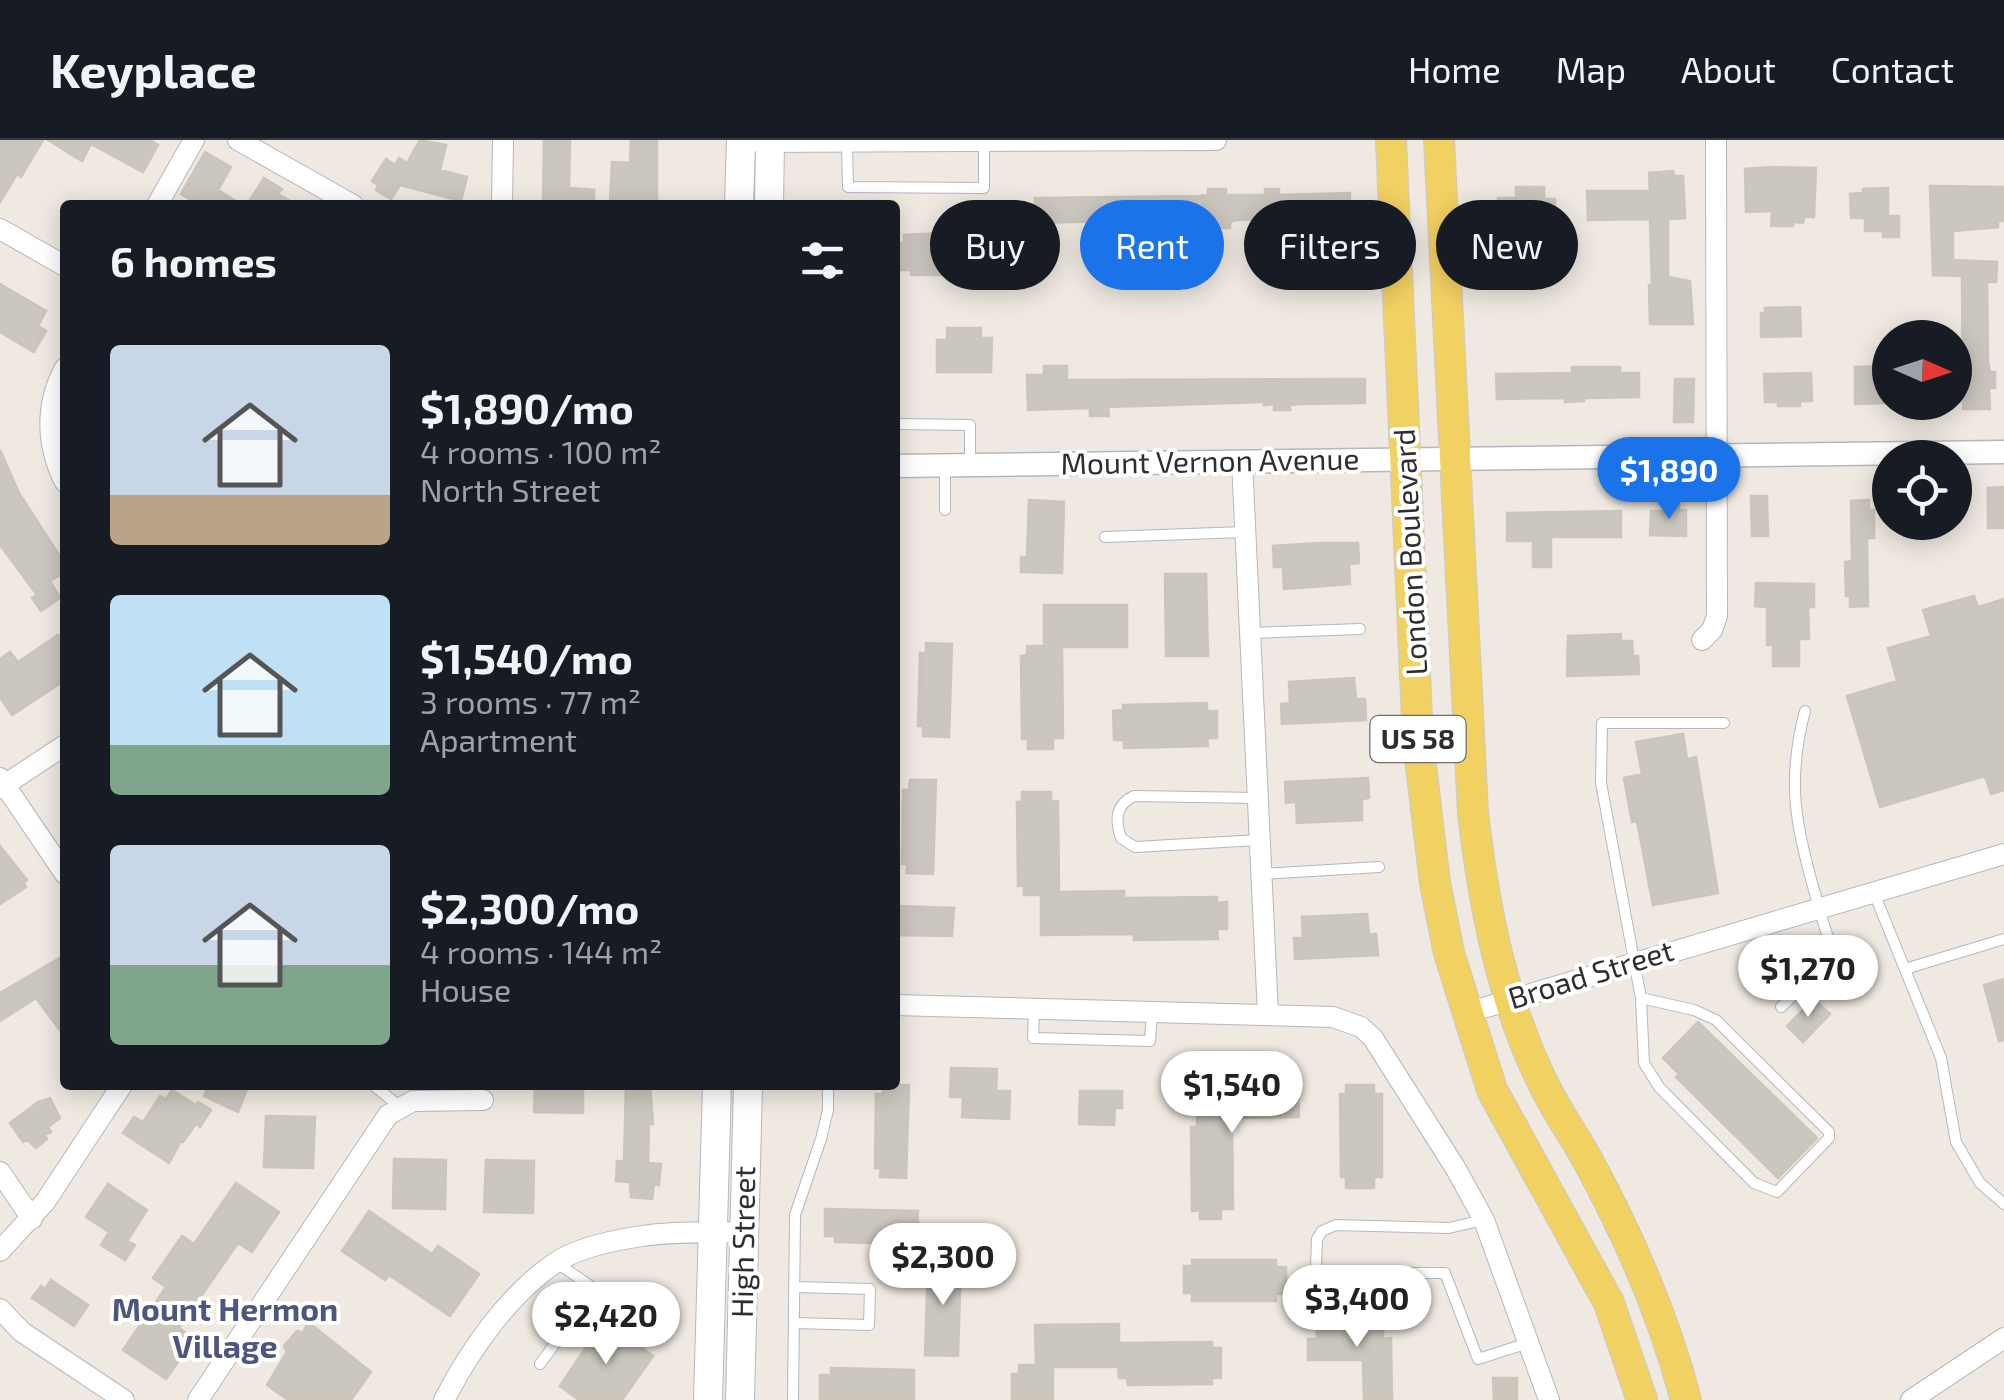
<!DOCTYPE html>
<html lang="en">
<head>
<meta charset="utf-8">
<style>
  body { margin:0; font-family:"Exo 2",sans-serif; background:#20242c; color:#f1f3f6; height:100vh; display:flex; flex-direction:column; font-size:38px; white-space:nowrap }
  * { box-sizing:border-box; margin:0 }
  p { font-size:32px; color:#9ea1a6 }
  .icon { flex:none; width:55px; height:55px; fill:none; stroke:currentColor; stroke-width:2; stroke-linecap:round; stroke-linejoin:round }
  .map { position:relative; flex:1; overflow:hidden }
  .details { position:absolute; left:60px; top:60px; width:840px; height:890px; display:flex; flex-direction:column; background:#171b24; border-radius:10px; box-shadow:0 5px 25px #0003 }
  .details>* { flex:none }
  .guide { position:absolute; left:930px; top:60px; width:922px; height:90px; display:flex; gap:20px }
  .needle { width:65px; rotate:93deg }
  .tools { position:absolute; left:1872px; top:180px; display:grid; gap:20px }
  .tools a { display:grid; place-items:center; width:100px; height:100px; border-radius:50%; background:#171b24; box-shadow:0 5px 25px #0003; font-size:50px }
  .price { position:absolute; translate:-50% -85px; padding:0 22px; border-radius:35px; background:#fff; color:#222; font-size:32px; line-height:65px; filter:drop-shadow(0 2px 5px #0008) }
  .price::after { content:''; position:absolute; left:50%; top:60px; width:30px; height:22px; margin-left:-15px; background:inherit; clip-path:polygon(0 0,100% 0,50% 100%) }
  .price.selected { background:#1a73e8; color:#fff }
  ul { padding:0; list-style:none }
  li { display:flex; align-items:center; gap:30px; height:250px; padding:0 50px }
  li span { display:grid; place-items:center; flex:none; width:280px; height:200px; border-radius:10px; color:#555 }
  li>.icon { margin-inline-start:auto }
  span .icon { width:120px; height:120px; fill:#fffc; stroke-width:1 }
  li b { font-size:42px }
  h2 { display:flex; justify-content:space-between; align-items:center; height:120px; padding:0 50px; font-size:42px }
  .tag { padding:0 35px; border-radius:45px; background:#171b24; box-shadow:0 5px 25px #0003; font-size:35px; line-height:90px }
  .tag.selected { background:#1a73e8; color:#fff }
  header { display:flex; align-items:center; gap:60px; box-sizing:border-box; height:140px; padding:0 50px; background:#171b24; border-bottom:2px solid #363941 }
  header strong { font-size:48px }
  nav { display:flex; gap:55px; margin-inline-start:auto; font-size:35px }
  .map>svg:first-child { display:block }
  .building { fill:#cbc7bf; stroke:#cbc5ba; stroke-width:2.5 }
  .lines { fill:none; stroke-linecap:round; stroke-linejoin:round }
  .service-casing { stroke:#b4b7c1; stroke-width:12 }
  .minor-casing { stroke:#b4b7c1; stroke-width:22 }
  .tertiary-casing { stroke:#b4b7c1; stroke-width:25 }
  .secondary-casing { stroke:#b4b7c1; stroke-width:30 }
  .primary-casing { stroke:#c9c9c9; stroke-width:32 }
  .service { stroke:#fff; stroke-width:10 }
  .minor { stroke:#fff; stroke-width:20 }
  .tertiary { stroke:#fff; stroke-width:22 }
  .secondary { stroke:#fff; stroke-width:28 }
  .primary { stroke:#f2d163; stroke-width:30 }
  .labels { text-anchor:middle; stroke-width:8; stroke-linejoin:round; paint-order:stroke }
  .shield { fill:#fff; stroke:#6d6d6d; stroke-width:2.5 }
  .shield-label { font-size:28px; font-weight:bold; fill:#2e2e2e }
  .street-label { font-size:30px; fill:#2e2e2e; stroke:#fff }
  .neighbourhood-label { font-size:32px; font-weight:bold; fill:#4d5680; stroke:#fff }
</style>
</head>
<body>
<header>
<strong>Keyplace</strong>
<nav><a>Home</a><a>Map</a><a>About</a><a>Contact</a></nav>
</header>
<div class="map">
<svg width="2004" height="1260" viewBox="0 0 2004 1260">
  <rect width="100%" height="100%" fill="#efe9e1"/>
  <path class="building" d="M0 0H43L21 37 17 34 0 62Z
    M48 0H150L158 5 143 32 91 4 82 21Z
    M420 0 446 5 440 30 467 37 461 61 400 45 391 59 376 50 378 45 372 41 386 19 395 25 399 18 407 23Z
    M544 0H570L569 48 594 50V65H543Z
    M631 0H657V65H628V62L610 61 612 22 630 23Z
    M205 12 231 27 218 50 242 65H200L181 54Z
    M1772 27 1816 28 1814 77H1804L1803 83 1793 82V86H1771L1772 71 1746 72 1745 29Z
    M1673 31 1674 36H1683L1685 78 1668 79V137L1690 141 1693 184H1650L1649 145H1652L1650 79 1588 80 1587 51H1650L1649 33Z
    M264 38 282 49 278 54 297 65H247Z
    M1930 46 2003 47V81H1998V87L1953 91V120L1997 122 1996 142H1987L1988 222 1990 232H1995V248H1989L1990 269H1963L1962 136 1933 135Z
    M1516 47H1544V59H1555L1556 96H1537L1536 88H1498V58H1516Z
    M1888 48V76H1899V97H1883V91H1865V78H1851L1850 54 1863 53V49Z
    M1208 49H1226V55H1265V49H1279V55L1350 53 1349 78 1236 80 1230 82V88H1174V82L1143 83V80L1035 83V58L1198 56 1208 55Z
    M963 92 993 94V122H984L985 135H911V130H900V103H904V95Z
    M0 144 46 171 38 186 46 191 34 212 0 192Z
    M1800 167 1801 196 1761 197V173H1765V168Z
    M947 188H981V198H992L991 232H937V200H947Z
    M1044 226H1067V240L1365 239V263L1300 264 1290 265V270H1274V264L1264 265V262L1108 267 1109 276H1090V268L1028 270 1027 235H1044Z
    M1886 226 1887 263 1855 264V227Z
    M1572 227H1620V233H1639V257L1584 258V261L1565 262V258L1497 259 1496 234 1572 233Z
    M1811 233 1812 261H1800V266H1778V262H1765L1764 234Z
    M1675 239H1694L1693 282H1674Z
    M0 310 19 353 65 424V432L50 441 60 458 41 471 32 458 37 455 0 405Z
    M2004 347V388H1988V348Z
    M1751 356H1767L1768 396H1752Z
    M1029 360 1064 362 1062 433 1021 432V417H1027Z
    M1869 360V370H1874V398H1867L1868 466 1850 467V456H1846L1845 422 1852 421 1851 361Z
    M1664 364H1679V370H1686V396L1650 395 1651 371H1664Z
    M1621 371V397H1551V427H1533V401H1507V373Z
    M1320 403H1358L1359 423 1349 424 1350 444 1284 449 1283 427H1274L1273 406Z
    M1165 434H1206L1208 516H1166Z
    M1756 443 1814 444V467H1808L1809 499H1799V526H1773V505H1767V467L1755 466Z
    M1974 456 1978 467 2004 459V650L1991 654 1985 636 1880 667 1847 556 1897 541 1888 508 1931 496 1923 470Z
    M1044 465H1127V507H1062L1063 598H1053V609H1028V599H1022L1021 516 1027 515V506H1044Z
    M1621 494V501H1632L1633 516H1638L1639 534 1567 536 1568 496Z
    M58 495 65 505V540L12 575 0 557V519L10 512 18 522Z
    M926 503 952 504 949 597 923 596V586H918L920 513H926Z
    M1354 538 1356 559H1365L1366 580 1282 584 1281 564 1290 563 1289 542Z
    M1207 563V571H1217V598H1207L1208 606 1124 608V600H1114L1113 571 1123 570V565Z
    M1683 594 1687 619 1696 617 1718 753 1653 765 1637 681 1632 682 1624 638 1642 634 1636 602Z
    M1368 638 1369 658 1362 659V680L1297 683 1296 662 1286 663 1285 642Z
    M910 640H936L933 734 907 733V724H902L903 650H909Z
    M1022 652H1051V662L1058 661 1059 752 1124 751V758L1217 757V763L1227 762V789H1217L1218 799 1134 800V794L1041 795V755H1024V746H1018L1017 662H1022Z
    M0 706 27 740 24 742 26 747 0 764Z
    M895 766 954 768 952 796 895 795Z
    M1367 774 1369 795 1376 794 1378 815 1295 819 1294 798H1303L1302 777Z
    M65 815V897L36 858 0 881V853Z
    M2004 839V900L1999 901 1984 845Z
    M1814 859 1830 874 1803 902 1787 886Z
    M1698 882 1817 998 1778 1038 1676 937 1679 934 1663 918Z
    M951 928 997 929 996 951H1010L1009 979 962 977 963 957H950Z
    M1288 935V956H1298L1299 977 1232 978 1233 1069H1221V1079H1200V1070L1192 1071 1191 987H1197V976H1215V957H1224V936Z
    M209 945H237L247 949 238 972 204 956Z
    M535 945H583V973L534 972Z
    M626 945H650L653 984H649L648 1023 661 1024 659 1045 654 1044 652 1059 631 1057 630 1042 616 1041 617 1021 624 1022Z
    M883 945H909L906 1038 880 1037 881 1028H875L876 954H883Z
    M1346 945H1374V954H1382V1037H1374V1048H1346V1037H1341L1340 954H1346Z
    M172 950 196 965 198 962 211 970 200 987 196 984 183 1002 181 1001 169 1023 123 993 134 977 143 982 160 956 166 959Z
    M1080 951H1122V968H1115L1114 985 1079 984Z
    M50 958 60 978 48 987 51 992 45 995 47 999 36 1008 28 1000 23 1002 10 983 38 962Z
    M266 976 315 977 313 1028 264 1027Z
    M394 1019 446 1020 445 1069 393 1068Z
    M486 1020 534 1021 533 1073 484 1072Z
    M236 1043 279 1072 252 1112 238 1103 179 1188 194 1199 166 1239 123 1210 166 1147 153 1138 182 1096 194 1104Z
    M108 1044 147 1070 127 1101 135 1105 125 1120 101 1105 109 1092 86 1077Z
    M825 1069 918 1071 917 1104 835 1102V1096H825Z
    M369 1071 432 1114 438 1106 479 1134 450 1176 389 1135 385 1140 342 1111Z
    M1192 1120H1276V1127H1286V1154H1276V1161H1192V1153H1184V1126H1192Z
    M928 1121 961 1122 958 1216 925 1215Z
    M51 1140 88 1165 74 1186 32 1158 41 1146 45 1149Z
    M1383 1177V1199L1391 1198 1392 1260H1364L1363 1220H1308V1199H1317L1316 1178Z
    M308 1182 371 1232 351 1260H288L267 1245 287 1212 284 1206 297 1191 303 1193Z
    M603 1182 653 1216 622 1260H579L560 1246Z
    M1119 1184V1203L1212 1202V1208H1221V1238H1212V1244L1128 1245 1127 1238H1119L1118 1227H1053V1260H1012V1234H1019V1225H1036L1035 1185Z
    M831 1228 914 1230V1260H820V1235H831Z
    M1493 1238H1517V1260H1494Z"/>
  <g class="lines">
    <defs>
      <path id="service" d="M847 2 848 47 984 48V3
        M895 284 970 285V324
        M945 326V370
        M1105 397 1244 392
        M1251 493 1360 489
        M1257 658 1134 656C1115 665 1115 680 1121 698L1135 707 1259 700
        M1261 734 1379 727
        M1874 753 1941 918 1956 1002 1980 1043 2004 1064
        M1905 829 2004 799
        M1641 858 1694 870 1716 880 1829 992V998L1777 1052 1754 1043 1659 947 1644 923 1641 858 1601 643 1602 583H1724
        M1781 867 1836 816C1826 798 1822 776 1816 757 1796 688 1786 642 1805 571
        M1034 868 1033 898 1150 901 1152 872
        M373 945 399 966
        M1483 1080 1449 1088 1336 1085 1322 1091 1317 1099 1316 1127 1321 1133H1445L1478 1219 1528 1203
        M557 1123 649 1186
        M794 1183 869 1185 870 1149 795 1147
        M540 1224 595 1149
        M793 1260 795 1075 821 999 828 970V945"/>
      <path id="minor" d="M238 0 353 65
        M758 2 1216 0
        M157 65 194 0
        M502 65 503 0
        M0 89 65 126
        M65 228C45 264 46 305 65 342
        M1242 321 1268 875
        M1702 500 1712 490 1717 476 1716 0
        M0 638 65 734
        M0 648 65 605
        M895 865 1333 877 1361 887 1373 898 1456 1029 1484 1080 1549 1260
        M1466 873 2004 714
        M0 1032 32 1079
        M0 1111 45 1062 122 945
        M0 1169 22 1192 124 1260
        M198 1260 388 975 413 961 483 960
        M444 1260C470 1210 508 1155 555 1123 577 1108 610 1101 636 1097 671 1091 708 1093 744 1092
        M1911 1260 2004 1198"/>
      <path id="tertiary" d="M895 326 2004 312"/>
      <path id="secondary" d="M739 65 741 0
        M769 65 770 0
        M708 1260 717 945
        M740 1260 748 945"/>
      <path id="primary" d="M1391 0 1418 601 1435 743 1449 813 1492 950 1609 1163 1642 1260
        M1439 0 1473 673C1484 768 1503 867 1548 953 1560 976 1575 997 1587 1019 1629 1096 1664 1176 1686 1260"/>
    </defs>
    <use href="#service" class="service-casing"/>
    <use href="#minor" class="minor-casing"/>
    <use href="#tertiary" class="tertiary-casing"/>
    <use href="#secondary" class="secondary-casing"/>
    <use href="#primary" class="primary-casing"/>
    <use href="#service" class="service"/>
    <use href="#minor" class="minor"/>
    <use href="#tertiary" class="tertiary"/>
    <use href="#secondary" class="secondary"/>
    <use href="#primary" class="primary"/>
  </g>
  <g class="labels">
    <rect class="shield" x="1370.5" y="576" width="95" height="46" rx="8"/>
    <g class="shield-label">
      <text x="1418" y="609">US 58</text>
    </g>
    <g class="street-label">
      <text transform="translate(1210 322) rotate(-1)" y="10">Mount Vernon Avenue</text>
      <text transform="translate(1411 412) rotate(-93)" y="10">London Boulevard</text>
      <text transform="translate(1591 835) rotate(-17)" y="10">Broad Street</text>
      <text transform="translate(744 1102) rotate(-89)" y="10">High Street</text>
    </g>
    <g class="neighbourhood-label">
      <text x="225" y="1181">Mount Hermon<tspan x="225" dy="37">Village</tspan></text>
    </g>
  </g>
</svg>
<div class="tools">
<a><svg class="needle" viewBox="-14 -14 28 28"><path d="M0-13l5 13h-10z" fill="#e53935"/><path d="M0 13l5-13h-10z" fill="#9ea1a6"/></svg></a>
<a><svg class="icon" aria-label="locate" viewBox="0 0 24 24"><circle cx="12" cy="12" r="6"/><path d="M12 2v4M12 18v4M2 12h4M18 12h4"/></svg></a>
</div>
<b class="price selected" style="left:1669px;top:382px">$1,890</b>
<b class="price" style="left:1808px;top:880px">$1,270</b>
<b class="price" style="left:1232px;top:996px">$1,540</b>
<b class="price" style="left:943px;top:1168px">$2,300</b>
<b class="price" style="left:1357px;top:1210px">$3,400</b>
<b class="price" style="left:606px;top:1227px">$2,420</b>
<div class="guide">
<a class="tag">Buy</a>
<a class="tag selected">Rent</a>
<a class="tag">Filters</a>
<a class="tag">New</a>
</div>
<section class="details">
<h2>6 homes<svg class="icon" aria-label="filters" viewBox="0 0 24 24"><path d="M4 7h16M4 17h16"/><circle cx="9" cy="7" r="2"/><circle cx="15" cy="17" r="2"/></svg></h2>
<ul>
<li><span style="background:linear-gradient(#c9d6e8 75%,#b9a48a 0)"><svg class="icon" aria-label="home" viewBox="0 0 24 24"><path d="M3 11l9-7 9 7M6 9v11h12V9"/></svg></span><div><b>$1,890/mo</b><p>4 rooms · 100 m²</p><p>North Street</p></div></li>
<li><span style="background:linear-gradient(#bfe0f5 75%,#7fa58c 0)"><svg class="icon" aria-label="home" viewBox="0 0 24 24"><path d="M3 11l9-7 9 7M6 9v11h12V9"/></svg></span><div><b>$1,540/mo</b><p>3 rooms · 77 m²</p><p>Apartment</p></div></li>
<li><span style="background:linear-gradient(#c9d6e8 60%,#7fa58c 0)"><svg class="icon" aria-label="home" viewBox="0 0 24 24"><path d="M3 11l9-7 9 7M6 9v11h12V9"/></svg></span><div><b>$2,300/mo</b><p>4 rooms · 144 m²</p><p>House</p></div></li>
</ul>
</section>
</div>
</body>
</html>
